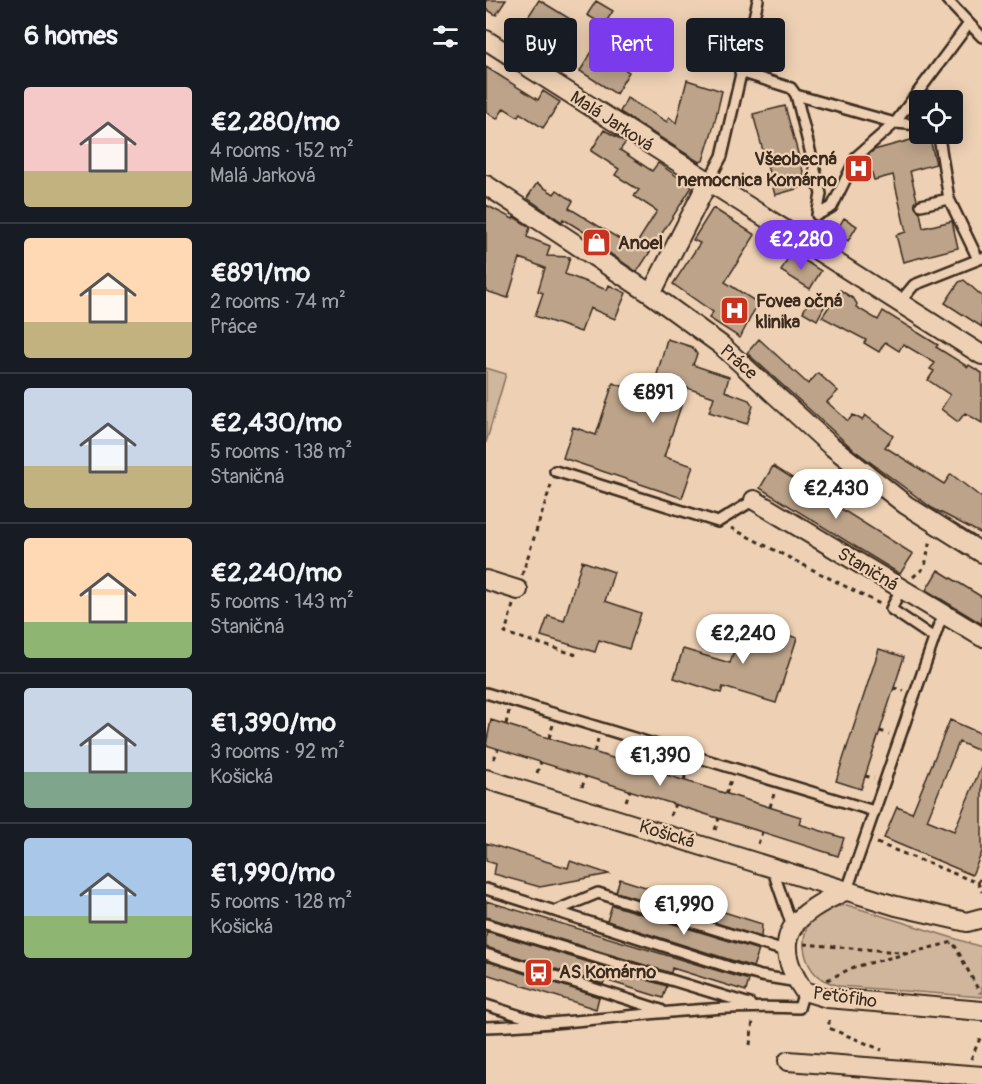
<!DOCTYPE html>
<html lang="en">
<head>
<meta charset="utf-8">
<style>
  body { margin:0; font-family:Pangolin,sans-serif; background:#20242c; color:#f1f3f6; height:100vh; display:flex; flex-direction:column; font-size:22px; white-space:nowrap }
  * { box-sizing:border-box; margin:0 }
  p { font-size:20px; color:#9ea1a6 }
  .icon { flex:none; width:33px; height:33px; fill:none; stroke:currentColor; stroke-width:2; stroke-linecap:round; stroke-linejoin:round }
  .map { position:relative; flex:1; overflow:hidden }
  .details { display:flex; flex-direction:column; background:#171b24; width:486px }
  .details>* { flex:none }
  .guide { position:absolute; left:18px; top:18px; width:387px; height:54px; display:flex; gap:12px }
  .tools { position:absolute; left:423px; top:90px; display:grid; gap:12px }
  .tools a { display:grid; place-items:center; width:54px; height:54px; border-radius:6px; background:#171b24; box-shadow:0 3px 15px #0003; font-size:30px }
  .price { position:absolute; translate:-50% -51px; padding:0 14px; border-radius:21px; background:#fff; color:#222; font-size:20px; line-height:39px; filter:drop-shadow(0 2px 3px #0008) }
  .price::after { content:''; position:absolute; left:50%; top:36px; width:18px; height:14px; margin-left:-9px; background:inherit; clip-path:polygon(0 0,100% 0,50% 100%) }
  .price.current { background:#7c3aed; color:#fff }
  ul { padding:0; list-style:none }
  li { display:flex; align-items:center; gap:18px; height:150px; padding:0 24px }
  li+li { border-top:2px solid #363941 }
  li span { display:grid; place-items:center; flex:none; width:168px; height:120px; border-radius:6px; color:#555 }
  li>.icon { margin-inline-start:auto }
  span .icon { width:72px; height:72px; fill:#fffc; stroke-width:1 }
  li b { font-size:26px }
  h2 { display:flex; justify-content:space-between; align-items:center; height:72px; padding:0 24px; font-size:26px }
  .tag { padding:0 21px; border-radius:6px; background:#171b24; box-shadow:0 3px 15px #0003; font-size:21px; line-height:54px }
  .tag.current { background:#7c3aed; color:#fff }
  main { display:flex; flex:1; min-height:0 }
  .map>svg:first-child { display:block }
  .green { fill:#d0b69c; stroke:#86705d; stroke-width:1.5 }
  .building { fill:#bca38a; stroke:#3b2a1e; stroke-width:1.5 }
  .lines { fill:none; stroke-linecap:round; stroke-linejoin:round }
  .service-casing { stroke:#3b2a1e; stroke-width:14 }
  .minor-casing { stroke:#3b2a1e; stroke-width:22 }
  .path { stroke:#3b2a1e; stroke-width:3; stroke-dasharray:4.5 4.5; stroke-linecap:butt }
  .service { stroke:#eed1b4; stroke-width:9 }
  .minor { stroke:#eed1b4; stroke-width:18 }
  .labels { text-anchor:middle; stroke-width:4.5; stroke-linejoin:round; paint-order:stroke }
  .street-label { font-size:18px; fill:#3b2a1e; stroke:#eed1b4 }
  .poi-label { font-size:18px; font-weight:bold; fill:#3b2a1e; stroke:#eed1b4; text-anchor:start }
</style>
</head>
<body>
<main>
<section class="details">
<h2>6 homes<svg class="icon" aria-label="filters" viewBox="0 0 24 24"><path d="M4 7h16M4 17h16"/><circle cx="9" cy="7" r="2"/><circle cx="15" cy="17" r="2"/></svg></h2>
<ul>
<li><span style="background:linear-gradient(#f6c9c9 70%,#c2b280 0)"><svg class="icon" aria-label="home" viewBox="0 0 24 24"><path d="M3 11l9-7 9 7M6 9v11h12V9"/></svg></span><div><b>€2,280/mo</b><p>4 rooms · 152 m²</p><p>Malá Jarková</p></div></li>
<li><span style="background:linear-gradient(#ffd9b3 70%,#c2b280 0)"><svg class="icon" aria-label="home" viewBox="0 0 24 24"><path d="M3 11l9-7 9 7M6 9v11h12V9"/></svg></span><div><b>€891/mo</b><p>2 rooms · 74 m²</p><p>Práce</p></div></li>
<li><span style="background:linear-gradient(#c9d6e8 65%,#c2b280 0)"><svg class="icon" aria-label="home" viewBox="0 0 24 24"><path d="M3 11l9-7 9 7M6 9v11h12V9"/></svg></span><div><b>€2,430/mo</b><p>5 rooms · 138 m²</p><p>Staničná</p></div></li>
<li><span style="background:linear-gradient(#ffd9b3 70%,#8fb573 0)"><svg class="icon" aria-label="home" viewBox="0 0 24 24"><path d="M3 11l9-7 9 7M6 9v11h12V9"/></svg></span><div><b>€2,240/mo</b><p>5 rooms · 143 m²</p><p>Staničná</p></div></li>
<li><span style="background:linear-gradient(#c9d6e8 70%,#7fa58c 0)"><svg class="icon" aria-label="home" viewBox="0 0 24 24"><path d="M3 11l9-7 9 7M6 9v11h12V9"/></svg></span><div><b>€1,390/mo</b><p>3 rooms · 92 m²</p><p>Košická</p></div></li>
<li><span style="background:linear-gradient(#a9c7e8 65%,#8fb573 0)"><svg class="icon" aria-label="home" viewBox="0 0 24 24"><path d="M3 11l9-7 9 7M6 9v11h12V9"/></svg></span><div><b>€1,990/mo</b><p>5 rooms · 128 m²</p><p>Košická</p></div></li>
</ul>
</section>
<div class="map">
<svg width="496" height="1084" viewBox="0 0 496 1084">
  <rect width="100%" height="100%" fill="#eed1b4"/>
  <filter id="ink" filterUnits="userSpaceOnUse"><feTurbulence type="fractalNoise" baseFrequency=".0167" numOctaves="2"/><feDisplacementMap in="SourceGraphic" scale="12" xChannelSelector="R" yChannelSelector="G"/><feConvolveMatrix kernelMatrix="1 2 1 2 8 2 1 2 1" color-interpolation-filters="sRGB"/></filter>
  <g filter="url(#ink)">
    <path class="green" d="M0 368 20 374 0 443Z
      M361 905 496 947V997L353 986C348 984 341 982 336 979 316 967 310 930 331 915 340 908 350 906 361 905Z"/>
    <path class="building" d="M0 0H20L10 15 0 9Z
      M53 0 89 22 75 43 40 20Z
      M110 1 127 11 118 25 101 15Z
      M107 50 143 72 130 94 94 71Z
      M0 67 52 100 57 91 74 102 57 128 34 113 32 117 18 108 11 119 0 112Z
      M201 80 236 91 228 125 217 161 213 162 134 112 141 98 181 122 183 117 190 123Z
      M299 106 321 186 289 195 267 114Z
      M118 130 140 142 134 150 166 171 172 163 206 187 151 272 106 241 108 238 77 219 76 222 41 198 51 183 68 194 71 190 87 201 83 208 148 248 171 211 148 196 153 190 129 175 133 169 105 151Z
      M443 135 450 164 424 171 431 200 429 207 434 212 437 228 466 221 472 248 417 262 410 235 420 232 407 175 388 180 381 156 388 150Z
      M0 205 27 219 28 217 44 227 41 237 64 246 61 256 84 257 79 274 121 290 123 285 140 293 129 319 104 308 95 332 49 316 57 293 52 291 59 268 34 258 22 298 0 291Z
      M227 208 269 235 239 282 272 303 254 338 223 318 227 312 187 284 214 243 207 240Z
      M358 218 371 226 362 241 349 233Z
      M305 252 335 271 324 289 295 271Z
      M478 280 496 296V327L459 303 473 282Z
      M354 290 368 299 371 304 370 307 392 320 397 311 452 345 450 347 482 367 483 365 496 373V423L479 413 472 422 455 409 464 395 442 380 448 371 444 369 449 363 417 344 413 351 399 342 393 352 378 343 380 340 336 317Z
      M325 297 339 305 331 320 317 312Z
      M181 339 206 347 211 354 207 365 243 377 239 391 263 400 267 406 261 424 223 412 228 397 201 388 178 457 207 466 196 498 77 458 87 427 110 435 127 383 165 396Z
      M273 339 322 384 332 373 352 391 341 402 362 421 367 415 376 420 379 415 407 436 399 447 458 484 465 474 496 498V534L446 508 368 450 261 353Z
      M287 466 427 554 414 574 274 488Z
      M96 561 128 572 119 601 155 613 143 649 113 640 109 652 55 636 62 616 78 621Z
      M452 570 496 597V624L440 590Z
      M257 621 311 638 290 703 237 687 235 693 188 678 197 649 244 663Z
      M393 649 418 657 375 789 350 781Z
      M5 720 315 817 313 824 358 838 352 856 0 745Z
      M464 720 496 734V752L473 742 441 820 468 831 496 765V852L486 875 398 838 411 807 426 813Z
      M0 843 82 868 84 861 123 874 54 887 8 874 10 864 0 861Z
      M134 879 276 924 275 937 130 892Z
      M0 901 263 980 260 991 186 968 185 973 0 917Z
      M126 905 273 950 267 967 121 921Z
      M0 931 181 986 177 998 119 980 117 984 0 947Z
      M0 961 113 997 110 1009 0 974Z"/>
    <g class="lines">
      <defs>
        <path id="service" d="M461 0 496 37
          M254 72 305 88 310 95 335 194 331 215
          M310 95 409 123 434 125
          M449 134 453 137 463 199 492 259
          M222 182 236 156 272 0
          M435 205 463 199
          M331 215 346 207 371 156 409 123 482 25
          M413 303 428 285 496 258
          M69 471 232 522 268 500
          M415 589 405 609 448 638
          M0 693 388 811
          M286 868 306 926
          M0 889 243 967 275 976 312 982
          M361 890 457 613
          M69 911 112 893 302 952
          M0 924 264 1004
          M0 954 175 1010
          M0 1005 57 1023
          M0 1027C105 1024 208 1003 313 1008L318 991"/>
        <path id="minor" d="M0 40 496 355
          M0 185 165 294 235 345 344 445 420 505 496 553
          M165 294 222 182
          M268 500 496 637
          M0 580 32 590
          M0 779 410 906 481 922 496 918
          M361 890C309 914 280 936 318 991L341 998 496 1011
          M302 1061 496 1076"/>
      </defs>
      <use href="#service" class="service-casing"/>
      <use href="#minor" class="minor-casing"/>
      <path class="path" d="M245 528 394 604
        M36 575 66 482
        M427 577 439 567 444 539
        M27 605 19 633 94 656
        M408 688 418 691
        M20 724 23 711
        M394 731 403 734
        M63 738 67 725
        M108 752 112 739
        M8 759 12 749
        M151 766 155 753
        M51 773 55 762
        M379 776 388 778
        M198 780 202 767
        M96 787 100 776
        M240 794 245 780
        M140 801 144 790
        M284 807 288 794
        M184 816 189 804
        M229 830 233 818
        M391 843 492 883 496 892
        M272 844 276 832
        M492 883 496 874
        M318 944 424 953
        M341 980 368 967 467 942 494 993
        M343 1020V1028L396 1050
        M264 1045 267 1020
        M485 1059 495 1036"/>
      <use href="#service" class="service"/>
      <use href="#minor" class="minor"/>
    </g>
  </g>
  <defs>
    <symbol id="hospital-square" viewBox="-11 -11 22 22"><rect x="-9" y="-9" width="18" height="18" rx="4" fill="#c8321e" stroke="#eed1b4"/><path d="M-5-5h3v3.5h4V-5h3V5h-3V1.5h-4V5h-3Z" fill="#fff"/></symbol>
    <symbol id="shop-square" viewBox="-11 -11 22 22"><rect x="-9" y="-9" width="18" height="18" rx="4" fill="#c8321e" stroke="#eed1b4"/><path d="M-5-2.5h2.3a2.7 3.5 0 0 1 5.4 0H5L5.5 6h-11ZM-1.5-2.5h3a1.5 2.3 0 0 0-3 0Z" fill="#fff"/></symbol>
    <symbol id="bus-square" viewBox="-11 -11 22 22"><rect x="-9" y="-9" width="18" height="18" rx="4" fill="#c8321e" stroke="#eed1b4"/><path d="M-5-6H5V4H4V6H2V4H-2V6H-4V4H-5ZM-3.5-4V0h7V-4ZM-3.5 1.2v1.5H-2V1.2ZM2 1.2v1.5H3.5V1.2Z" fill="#fff"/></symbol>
  </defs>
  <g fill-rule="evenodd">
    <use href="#hospital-square" x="356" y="152" width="33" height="33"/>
    <use href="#shop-square" x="94" y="226" width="33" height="33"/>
    <use href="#hospital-square" x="232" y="294" width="33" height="33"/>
    <use href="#bus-square" x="36" y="956" width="33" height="33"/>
  </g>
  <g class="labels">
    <g class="street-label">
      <text transform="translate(126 121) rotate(33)" y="6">Malá Jarková</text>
      <text transform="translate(253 362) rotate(41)" y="6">Práce</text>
      <text transform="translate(382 569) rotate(31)" y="6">Staničná</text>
      <text transform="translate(181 834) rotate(17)" y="6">Košická</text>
      <text transform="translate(359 997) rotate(8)" y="6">Petöfiho</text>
    </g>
    <g class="poi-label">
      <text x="351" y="165" text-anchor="end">Všeobecná<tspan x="351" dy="21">nemocnica Komárno</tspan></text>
      <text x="132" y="249">Anoel</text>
      <text x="270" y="307">Fovea očná<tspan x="270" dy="21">klinika</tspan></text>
      <text x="73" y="978">AS Komárno</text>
    </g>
  </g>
</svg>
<div class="tools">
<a><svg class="icon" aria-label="locate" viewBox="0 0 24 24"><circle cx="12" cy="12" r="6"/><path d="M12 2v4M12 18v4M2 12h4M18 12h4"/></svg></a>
</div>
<b class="price current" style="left:315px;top:271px">€2,280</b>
<b class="price" style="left:167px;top:424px">€891</b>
<b class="price" style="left:350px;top:520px">€2,430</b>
<b class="price" style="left:257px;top:665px">€2,240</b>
<b class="price" style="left:174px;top:787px">€1,390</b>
<b class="price" style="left:198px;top:936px">€1,990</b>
<div class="guide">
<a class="tag">Buy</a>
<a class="tag current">Rent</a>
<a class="tag">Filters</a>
</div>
</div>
</main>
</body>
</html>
